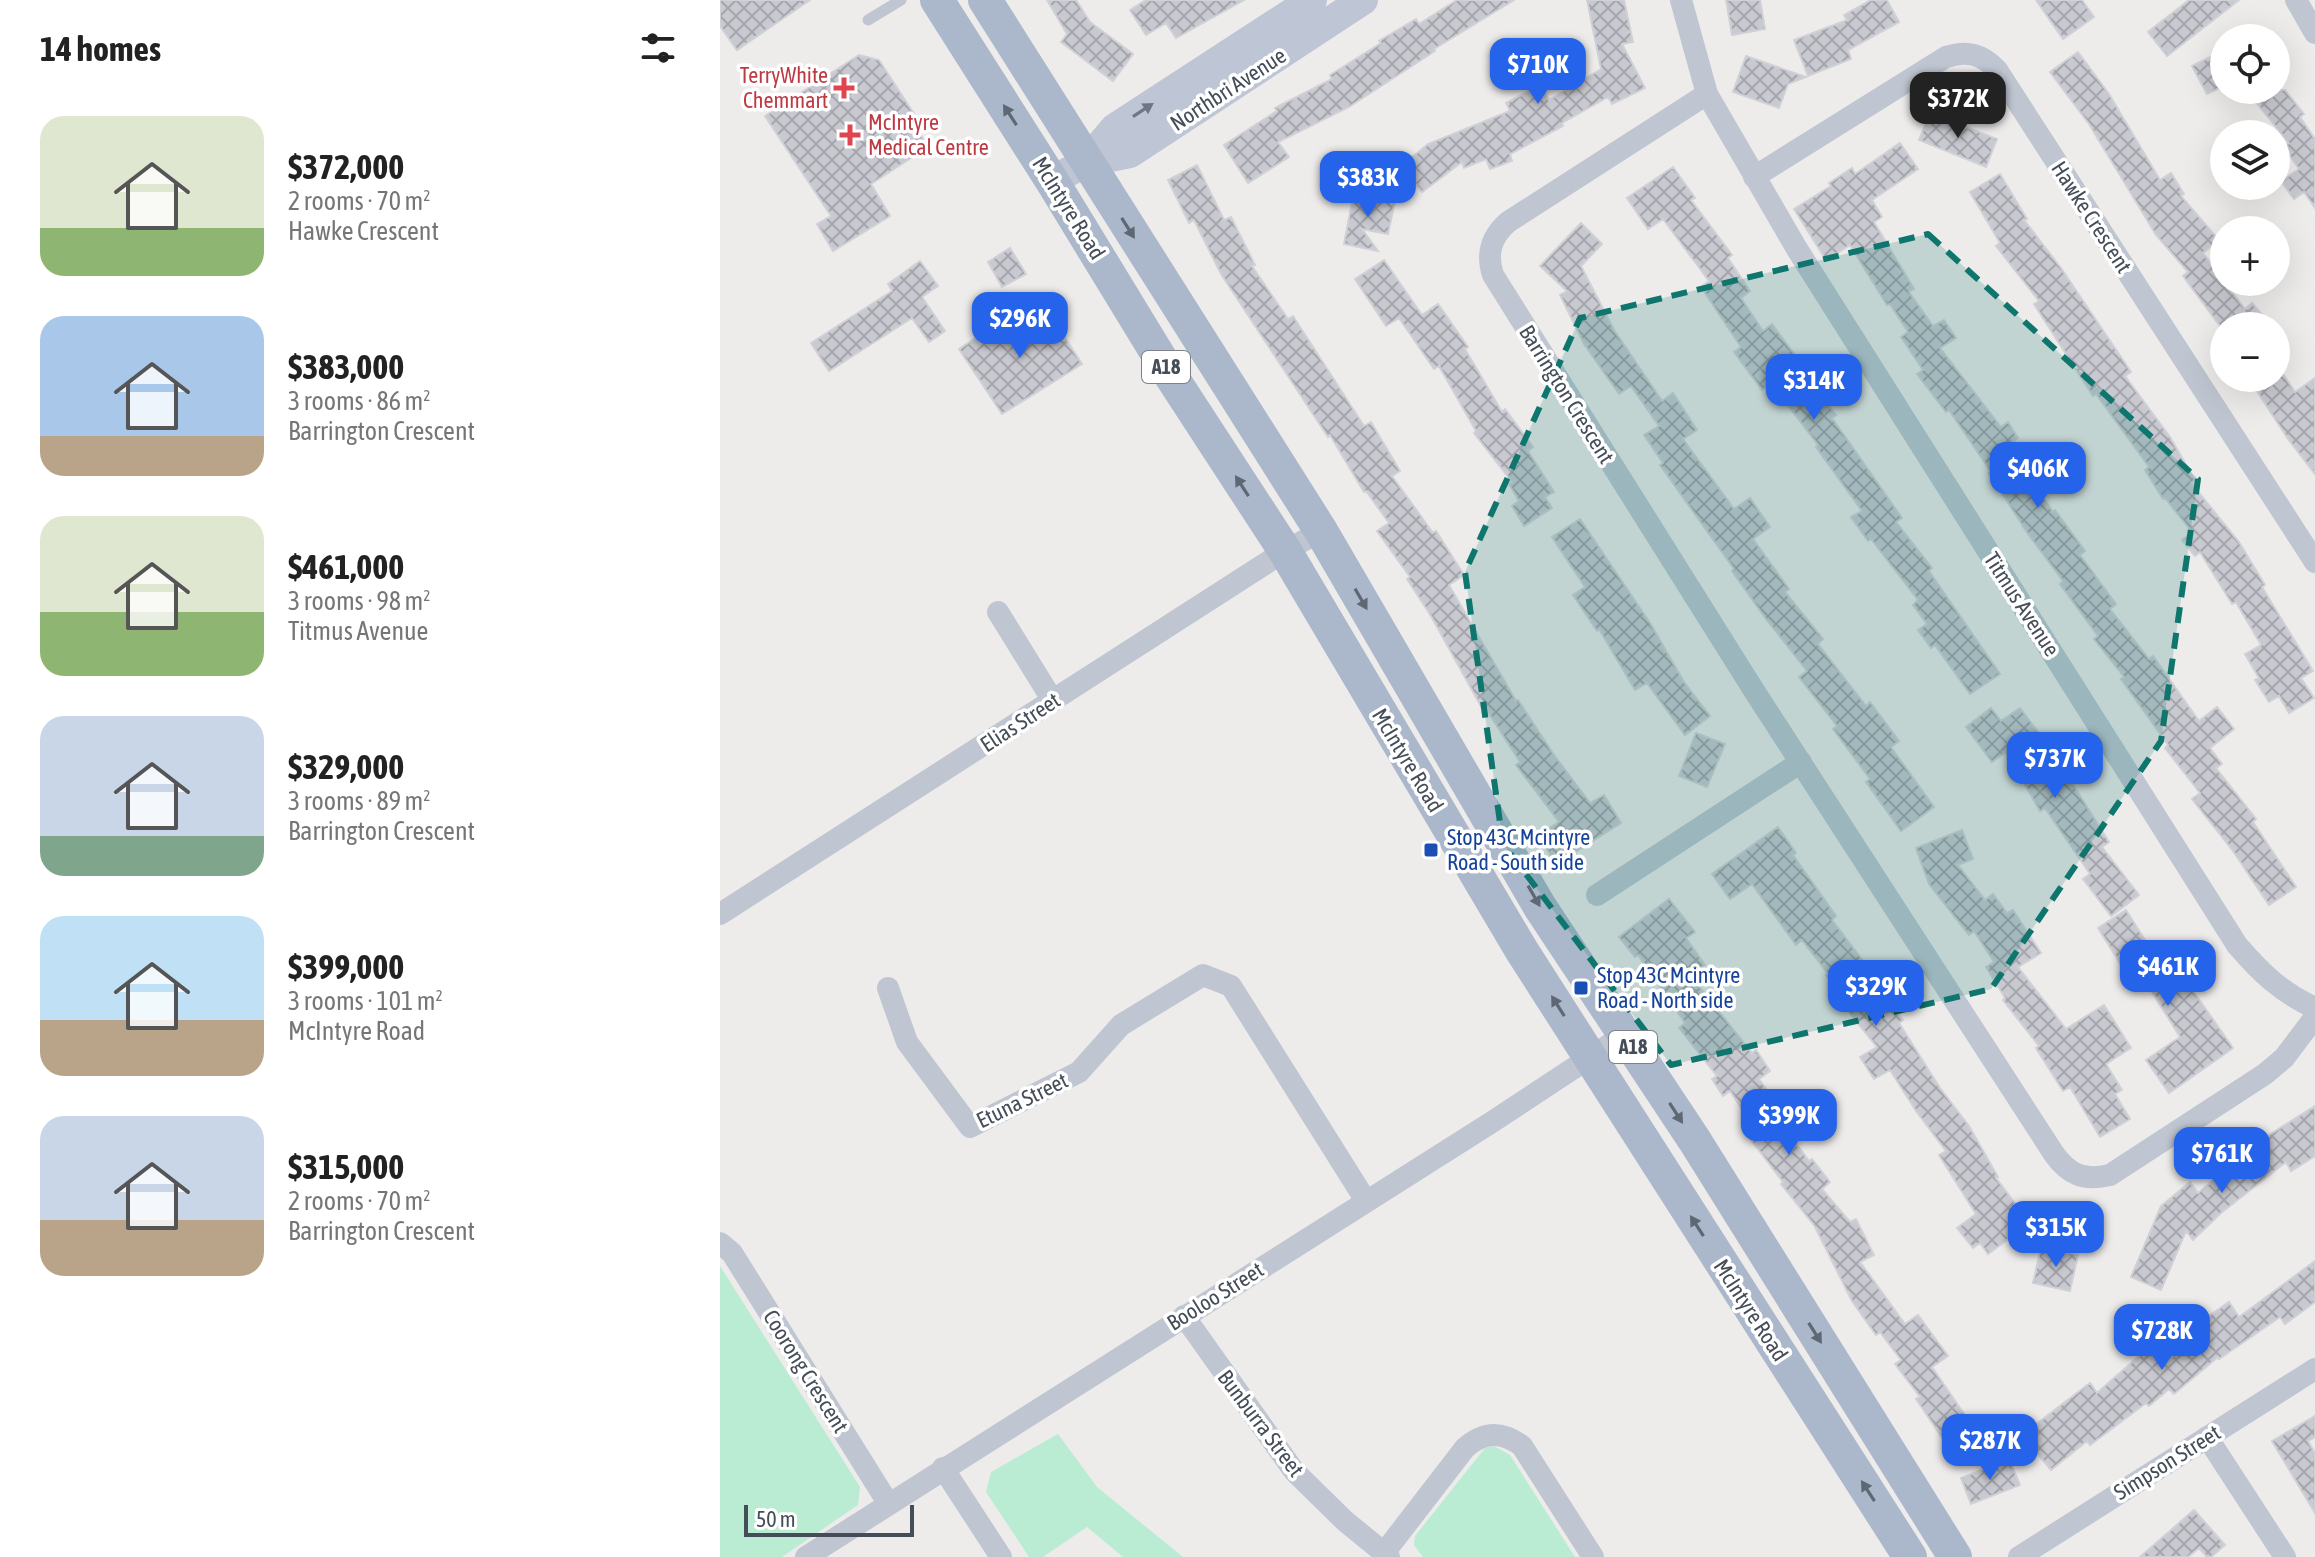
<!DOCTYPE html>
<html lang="en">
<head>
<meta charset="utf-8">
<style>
  body { margin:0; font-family:"Asap Condensed",sans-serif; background:#f6f6f6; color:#222; height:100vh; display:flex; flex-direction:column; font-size:30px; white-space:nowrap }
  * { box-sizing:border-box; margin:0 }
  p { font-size:26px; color:#767676 }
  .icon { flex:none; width:44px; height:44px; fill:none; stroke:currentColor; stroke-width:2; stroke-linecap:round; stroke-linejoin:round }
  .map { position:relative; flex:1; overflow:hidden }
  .side { display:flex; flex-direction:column; background:#fff; width:720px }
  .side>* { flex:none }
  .tools { position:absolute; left:1490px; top:24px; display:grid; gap:16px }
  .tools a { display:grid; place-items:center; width:80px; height:80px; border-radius:50%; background:#fff; box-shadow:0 8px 32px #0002; font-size:40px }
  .scale { position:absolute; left:24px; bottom:20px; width:170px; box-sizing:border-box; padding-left:8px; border:4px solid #454d58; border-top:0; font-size:22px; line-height:28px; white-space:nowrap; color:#454d58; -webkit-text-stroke:6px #fff; paint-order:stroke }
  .price { position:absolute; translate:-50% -68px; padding:0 18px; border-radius:16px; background:#2563eb; color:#fff; font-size:26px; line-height:52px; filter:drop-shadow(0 2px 4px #0008) }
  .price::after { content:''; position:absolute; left:50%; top:48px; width:24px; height:18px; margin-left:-12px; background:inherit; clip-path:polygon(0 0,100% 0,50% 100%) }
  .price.selected { background:#222; color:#fff }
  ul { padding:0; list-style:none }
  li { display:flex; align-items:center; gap:24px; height:200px; padding:0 40px }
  li span { display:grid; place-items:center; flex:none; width:224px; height:160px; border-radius:24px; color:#555 }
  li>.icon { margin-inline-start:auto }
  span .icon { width:96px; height:96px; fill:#fffc; stroke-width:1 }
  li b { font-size:34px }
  h2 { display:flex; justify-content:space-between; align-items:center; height:96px; padding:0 40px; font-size:34px }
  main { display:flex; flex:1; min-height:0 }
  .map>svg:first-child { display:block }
  .green { fill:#baecd3 }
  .building { fill:url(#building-cross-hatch); stroke:#d0d1d7; stroke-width:2 }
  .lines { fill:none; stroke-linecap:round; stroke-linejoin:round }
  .lane { stroke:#bfc6d1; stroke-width:11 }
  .street { stroke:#bfc6d1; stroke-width:22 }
  .secondary { stroke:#bec6d5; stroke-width:30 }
  .primary { stroke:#abb7ca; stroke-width:34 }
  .oneway { fill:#6f7784 }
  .oneway2 { fill:#5e6874 }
  .marked { fill:#0f766e; fill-opacity:0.2; stroke:#0f766e; stroke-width:6; stroke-dasharray:16 10; stroke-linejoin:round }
  .health-dot { fill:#e0444e; stroke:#fff; stroke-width:3 }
  .transit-dot { fill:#1a4fb4; stroke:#fff; stroke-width:3 }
  .labels { text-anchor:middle; stroke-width:7; stroke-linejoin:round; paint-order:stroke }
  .shield { fill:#fff; stroke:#7d828a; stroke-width:2 }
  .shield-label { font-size:20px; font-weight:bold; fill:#454d58 }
  .health-label { font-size:22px; fill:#be3a42; stroke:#fff; text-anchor:end }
  .street-label { font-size:22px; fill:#454d58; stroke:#fff }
  .transit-label { font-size:22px; fill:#164399; stroke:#fff; text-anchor:start }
</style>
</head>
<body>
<main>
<section class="side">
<h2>14 homes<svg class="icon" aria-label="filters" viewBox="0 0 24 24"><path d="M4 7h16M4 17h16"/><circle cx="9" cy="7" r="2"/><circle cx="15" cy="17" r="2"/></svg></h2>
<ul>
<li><span style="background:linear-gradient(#dfe7d0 70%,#8fb573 0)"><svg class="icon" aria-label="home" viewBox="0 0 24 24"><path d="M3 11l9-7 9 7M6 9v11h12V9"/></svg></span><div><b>$372,000</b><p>2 rooms · 70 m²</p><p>Hawke Crescent</p></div></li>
<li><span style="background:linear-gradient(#a9c7e8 75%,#b9a48a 0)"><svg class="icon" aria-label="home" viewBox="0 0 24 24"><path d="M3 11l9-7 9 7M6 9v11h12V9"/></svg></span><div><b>$383,000</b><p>3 rooms · 86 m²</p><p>Barrington Crescent</p></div></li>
<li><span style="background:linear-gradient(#dfe7d0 60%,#8fb573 0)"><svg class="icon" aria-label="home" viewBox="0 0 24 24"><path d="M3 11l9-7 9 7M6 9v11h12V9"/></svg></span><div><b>$461,000</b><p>3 rooms · 98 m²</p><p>Titmus Avenue</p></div></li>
<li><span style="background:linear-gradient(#c9d6e8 75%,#7fa58c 0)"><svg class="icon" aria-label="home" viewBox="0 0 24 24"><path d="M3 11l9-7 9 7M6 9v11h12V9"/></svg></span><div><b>$329,000</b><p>3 rooms · 89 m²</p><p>Barrington Crescent</p></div></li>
<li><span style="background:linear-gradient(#bfe0f5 65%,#b9a48a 0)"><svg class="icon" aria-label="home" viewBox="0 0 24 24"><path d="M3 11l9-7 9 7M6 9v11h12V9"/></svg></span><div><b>$399,000</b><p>3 rooms · 101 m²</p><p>McIntyre Road</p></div></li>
<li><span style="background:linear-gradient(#c9d6e8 65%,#b9a48a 0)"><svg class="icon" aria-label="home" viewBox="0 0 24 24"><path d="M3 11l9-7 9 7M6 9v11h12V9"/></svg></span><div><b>$315,000</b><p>2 rooms · 70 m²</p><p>Barrington Crescent</p></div></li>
</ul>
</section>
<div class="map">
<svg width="1595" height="1557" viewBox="0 0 1595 1557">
  <defs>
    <pattern id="building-cross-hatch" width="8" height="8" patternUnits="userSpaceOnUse" patternTransform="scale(2)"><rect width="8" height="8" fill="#c9cad1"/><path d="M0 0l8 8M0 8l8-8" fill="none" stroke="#a5a6ac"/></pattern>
  </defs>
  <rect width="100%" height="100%" fill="#eeeceb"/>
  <path class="green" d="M0 1266 140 1487 138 1505 62 1557H0Z
    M338 1434 377 1487 463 1557H403L367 1527 323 1557H309L266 1492 271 1472Z
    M774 1446 790 1455 855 1557H703L694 1545 695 1536 765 1448Z"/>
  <path class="building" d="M0 0H90L17 50 0 26Z
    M327 0H356L370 22 413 54 393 81 341 42 347 34Z
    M426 0H524L456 38 446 23 426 35 410 10Z
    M737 0H794L714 49 715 51 629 107 558 142 569 157 528 183 504 145 557 111 555 108 612 79 610 75 661 43 659 41 696 19 699 24Z
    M867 0H904L913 42 902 44 925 88 892 104 888 97 842 123 843 126 790 154 792 161 770 169 766 159 744 168 742 162 702 192 681 166 708 144 790 111 786 103 821 85 829 100 881 69Z
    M1006 0H1040L1045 29 1012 35Z
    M1151 0H1167L1179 22 1128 50 1131 59 1088 76 1074 40 1127 20 1124 15Z
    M1316 0H1362L1374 17 1343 39Z
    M1469 0H1519L1447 56 1428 32Z
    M1504 50V86L1487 94 1472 66Z
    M1358 52 1389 94 1440 180 1451 173 1464 194 1461 196 1499 240 1483 253 1525 309 1532 303 1552 326H1500L1463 276 1468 272 1436 235 1369 124 1330 72Z
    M139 55 159 60 198 120 194 124 208 147 151 184 170 216 113 251 97 224 111 216 45 116Z
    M1026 56 1086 77 1068 84 1059 108 1013 92Z
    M1526 90H1565L1584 114 1580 117 1595 139V208L1584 192 1574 199 1561 181 1579 169 1564 147 1569 143Z
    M1210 113 1277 139 1266 167 1199 140Z
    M1180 143 1198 169 1152 200 1162 217 1154 222 1194 289 1189 292 1213 326 1224 320 1236 338 1220 348 1281 427 1288 422 1298 438 1288 445 1333 512 1335 510 1365 551 1360 555 1396 604 1390 609 1429 659 1433 656 1479 721 1497 707 1514 729 1490 748 1502 764 1496 768 1536 819 1533 822 1576 887 1549 905 1513 851 1472 799 1480 793 1445 748 1448 745 1401 679 1404 677 1374 639 1378 636 1340 584 1343 581 1306 531 1269 473 1271 472 1229 410 1226 412 1197 374 1203 370 1181 337 1188 332 1170 304 1167 305 1130 245 1106 260 1074 209 1111 186 1109 183 1132 168 1135 174Z
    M477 165 504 220 511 217 535 265 532 266 568 319 573 316 644 426 651 422 680 471 672 476 713 533 716 531 744 575 729 585 796 701 798 700 834 755 870 803 884 795 901 823 836 864 818 835 839 822 796 765 800 762 766 709 763 710 711 616 687 579 690 577 657 531 669 523 646 491 644 492 610 435 608 437 501 274 474 220 469 223 448 180Z
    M953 167 975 198 971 200 1012 255 1008 258 1030 291 1021 298 1043 331 1052 324 1080 362 1077 364 1116 415 1112 418 1182 518 1176 522 1212 568 1209 571 1280 674 1250 694 1215 645 1211 648 1198 630 1207 624 1193 605 1198 600 1151 539 1148 541 1131 517 1142 511 1096 447 1098 445 1051 383 1042 390 1014 352 1021 347 981 287 989 281 943 219 928 229 907 198Z
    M1280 174 1307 219 1304 220 1341 268 1411 372 1405 376 1450 437 1475 480 1471 483 1519 542 1545 585 1542 587 1593 671 1581 678 1594 698 1569 713 1559 696 1549 702 1535 680 1539 678 1525 654 1541 645 1516 602 1512 604 1480 552 1475 556 1462 540 1472 532 1445 498 1443 499 1425 470 1429 467 1376 394 1373 396 1314 304 1319 301 1276 246 1280 243 1250 192Z
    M634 192 675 201 668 234 642 229 658 251 624 244Z
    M861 223 882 244 861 266 894 330 942 401 953 393 977 430 963 439 1014 509 1030 498 1050 527 1033 539 1069 589 1065 592 1103 639 1098 644 1146 706 1150 702 1179 741 1171 747 1214 807 1181 831 1146 782 1150 779 1113 729 1117 726 1079 677 1087 671 1046 619 1012 571 1014 569 940 465 943 463 924 435 939 426 911 386 899 394 864 344 840 295 847 291 820 266Z
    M290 248 306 274 282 287 268 262Z
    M664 260 702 315 718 304 748 347 745 349 782 412 785 409 813 447 808 451 834 492 825 497 832 508 804 526 792 506 799 501 789 484 792 482 754 433 756 431 719 366 714 369 679 318 666 326 635 279Z
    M200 261 218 286 202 297 225 331 209 342 192 318 109 371 91 343 172 291 168 284Z
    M329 313 362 364 282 414 239 349 290 315 301 332Z
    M1559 368 1575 392 1595 378V474L1568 439 1533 385 1544 378H1556V370Z
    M860 519 930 623 964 682 990 716 965 735 927 683 915 690 879 629 877 631 853 595 865 587 832 537Z
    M1271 708 1281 721 1300 708 1330 748 1389 842 1382 847 1419 895 1391 916 1363 879 1370 874 1325 808 1320 811 1286 752 1272 762 1246 727Z
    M976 733 1005 744 987 787 959 776Z
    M1058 827 1076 853 1073 855 1116 916 1112 920 1150 970 1145 973 1183 1020 1179 1023 1220 1088 1249 1126 1278 1177 1276 1178 1310 1223 1268 1254 1260 1243 1253 1248 1237 1228 1256 1214 1219 1155 1226 1151 1196 1111 1170 1070 1154 1079 1140 1057 1157 1047 1124 1006 1128 1003 1106 975 1108 974 1082 940 1076 945 1032 884 1010 899 992 874Z
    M1242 830 1253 859 1238 865 1265 900 1273 894 1287 913 1293 910 1321 953 1298 967 1346 1029 1384 1005 1411 1048 1386 1064 1402 1090 1395 1094 1410 1119 1380 1137 1350 1087 1343 1091 1316 1048 1319 1046 1283 1000 1285 998 1266 967 1274 962 1254 931 1249 935 1209 884 1196 848Z
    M949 899 975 932 966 938 985 965 970 975 1032 1053 1036 1050 1050 1071 1039 1079 1049 1093 1042 1098 1089 1161 1092 1159 1110 1182 1102 1189 1130 1222 1136 1219 1154 1255 1140 1262 1185 1324 1198 1315 1228 1356 1212 1367 1253 1427 1227 1445 1196 1399 1200 1397 1175 1364 1181 1360 1160 1332 1156 1335 1132 1301 1094 1225 1061 1184 1063 1182 1025 1132 1033 1126 1010 1091 1003 1096 992 1079 997 1076 959 1028 965 1023 918 955 915 957 899 937Z
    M1406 910 1442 967 1445 965 1463 993 1471 988 1513 1048 1449 1093 1426 1060 1460 1037 1418 969 1408 976 1378 928Z
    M1595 1106V1156L1571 1171 1566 1162 1501 1213 1473 1240 1466 1231 1441 1290 1411 1277 1441 1206 1470 1182 1478 1193 1505 1170 1503 1167 1542 1136 1544 1138Z
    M1321 1247 1358 1255 1350 1291 1313 1283Z
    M1595 1261V1302L1565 1324 1560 1317 1499 1359 1498 1357 1454 1394 1449 1389 1429 1406 1426 1403 1370 1445 1367 1441 1331 1470 1302 1435 1370 1383 1377 1393 1436 1341 1451 1358 1481 1332 1476 1325 1509 1302 1519 1317Z
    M1595 1416V1437L1588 1441 1595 1453V1513L1552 1441Z
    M1289 1459 1300 1485 1251 1504 1241 1478Z
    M1474 1510 1505 1545 1491 1557H1487L1479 1548 1468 1557H1420Z"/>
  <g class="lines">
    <path class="lane" d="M148 20 181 0"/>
    <path class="street" d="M961 0 987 94 1077 249 1517 945C1541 973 1562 993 1595 1008
      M1576 0 1595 33
      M987 94 788 222C771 237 766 253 773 275L1033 689 1334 1154C1349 1175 1364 1181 1390 1175L1545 1074 1564 1058 1595 1017
      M1034 177 1226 57C1247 50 1262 54 1277 70L1595 562
      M278 612 333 701
      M877 895 1081 762
      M0 914 565 551 601 531
      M168 988 187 1042 250 1127 359 1072 401 1025 483 975 511 986 646 1201
      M0 1243 12 1253 168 1503
      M464 1316 574 1471 625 1521 669 1557
      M1487 1437 1565 1557
      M223 1468 281 1557
      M664 1553 745 1448C764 1431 782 1431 802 1446L873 1557
      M86 1557 772 1122 904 1035
      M1299 1557 1595 1369"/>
    <path class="secondary" d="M366 162 395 128 592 0
      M332 181 366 162 410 153 643 0"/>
    <path class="primary" d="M217 0 332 181 451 376 565 551 802 951 1190 1557
      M265 0 601 531 820 907 975 1141 1235 1557"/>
  </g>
  <defs><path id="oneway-solid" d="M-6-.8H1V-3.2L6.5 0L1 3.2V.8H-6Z" transform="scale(2)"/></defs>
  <use class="oneway" href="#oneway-solid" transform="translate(423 110) rotate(-33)"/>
  <g class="oneway2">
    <use href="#oneway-solid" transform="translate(290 115) rotate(-123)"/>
    <use href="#oneway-solid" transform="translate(408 228) rotate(58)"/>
    <use href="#oneway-solid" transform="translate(522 486) rotate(-123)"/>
    <use href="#oneway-solid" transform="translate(641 599) rotate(60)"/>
    <use href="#oneway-solid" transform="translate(814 896) rotate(60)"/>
    <use href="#oneway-solid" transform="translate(838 1006) rotate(-122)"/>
    <use href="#oneway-solid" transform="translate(956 1113) rotate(57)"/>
    <use href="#oneway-solid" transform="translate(977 1226) rotate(-123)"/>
    <use href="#oneway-solid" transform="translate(1095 1333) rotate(58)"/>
    <use href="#oneway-solid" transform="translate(1148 1491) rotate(-123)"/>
  </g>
  <path class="marked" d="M1208 234 1478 479 1441 741 1271 989 951 1065 783 844 745 572 860 318Z"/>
  <g class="health-dot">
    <path d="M120 76h8v8h8v8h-8v8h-8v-8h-8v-8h8z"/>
    <path d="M126 123h8v8h8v8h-8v8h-8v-8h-8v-8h8z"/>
  </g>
  <g class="transit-dot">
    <rect x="703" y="842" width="16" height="16" rx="4"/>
    <rect x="853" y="980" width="16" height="16" rx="4"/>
  </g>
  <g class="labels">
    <g class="shield">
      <rect x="422" y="351" width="48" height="32" rx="6"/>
      <rect x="889" y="1031" width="48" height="32" rx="6"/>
    </g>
    <g class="shield-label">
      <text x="446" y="374">A18</text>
      <text x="913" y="1054">A18</text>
    </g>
    <g class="health-label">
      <text x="108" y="83">TerryWhite<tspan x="108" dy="25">Chemmart</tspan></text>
      <text x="148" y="130" text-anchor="start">McIntyre<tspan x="148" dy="25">Medical Centre</tspan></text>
    </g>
    <g class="street-label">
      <text transform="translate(508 89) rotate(-33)" y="8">Northbri Avenue</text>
      <text transform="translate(349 208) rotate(58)" y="8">McIntyre Road</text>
      <text transform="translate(1372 217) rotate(57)" y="8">Hawke Crescent</text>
      <text transform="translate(847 394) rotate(58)" y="8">Barrington Crescent</text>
      <text transform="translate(1302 604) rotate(57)" y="8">Titmus Avenue</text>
      <text transform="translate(300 722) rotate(-33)" y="8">Elias Street</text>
      <text transform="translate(688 760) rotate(59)" y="8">McIntyre Road</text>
      <text transform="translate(302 1100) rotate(-26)" y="8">Etuna Street</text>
      <text transform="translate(495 1296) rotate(-32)" y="8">Booloo Street</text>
      <text transform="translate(1031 1310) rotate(57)" y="8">McIntyre Road</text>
      <text transform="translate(86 1371) rotate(58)" y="8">Coorong Crescent</text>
      <text transform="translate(541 1423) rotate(53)" y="8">Bunburra Street</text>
      <text transform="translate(1447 1462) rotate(-32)" y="8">Simpson Street</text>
    </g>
    <g class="transit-label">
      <text x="727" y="845">Stop 43C Mcintyre<tspan x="727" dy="25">Road - South side</tspan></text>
      <text x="877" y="983">Stop 43C Mcintyre<tspan x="877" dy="25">Road - North side</tspan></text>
    </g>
  </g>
</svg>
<div class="tools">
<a><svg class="icon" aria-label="locate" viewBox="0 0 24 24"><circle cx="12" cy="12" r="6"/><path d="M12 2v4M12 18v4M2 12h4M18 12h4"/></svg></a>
<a><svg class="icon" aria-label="layers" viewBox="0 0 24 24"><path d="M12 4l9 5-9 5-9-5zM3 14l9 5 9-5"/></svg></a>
<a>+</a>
<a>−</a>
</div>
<div class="scale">50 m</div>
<b class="price" style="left:818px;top:106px">$710K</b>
<b class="price selected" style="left:1238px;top:140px">$372K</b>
<b class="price" style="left:648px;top:219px">$383K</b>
<b class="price" style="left:300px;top:360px">$296K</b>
<b class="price" style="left:1094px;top:422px">$314K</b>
<b class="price" style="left:1318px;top:510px">$406K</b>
<b class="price" style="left:1335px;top:800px">$737K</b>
<b class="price" style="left:1448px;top:1008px">$461K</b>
<b class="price" style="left:1156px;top:1028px">$329K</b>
<b class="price" style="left:1069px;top:1157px">$399K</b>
<b class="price" style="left:1502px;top:1195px">$761K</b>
<b class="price" style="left:1336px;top:1269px">$315K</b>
<b class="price" style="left:1442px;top:1372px">$728K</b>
<b class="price" style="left:1270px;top:1482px">$287K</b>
</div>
</main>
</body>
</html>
